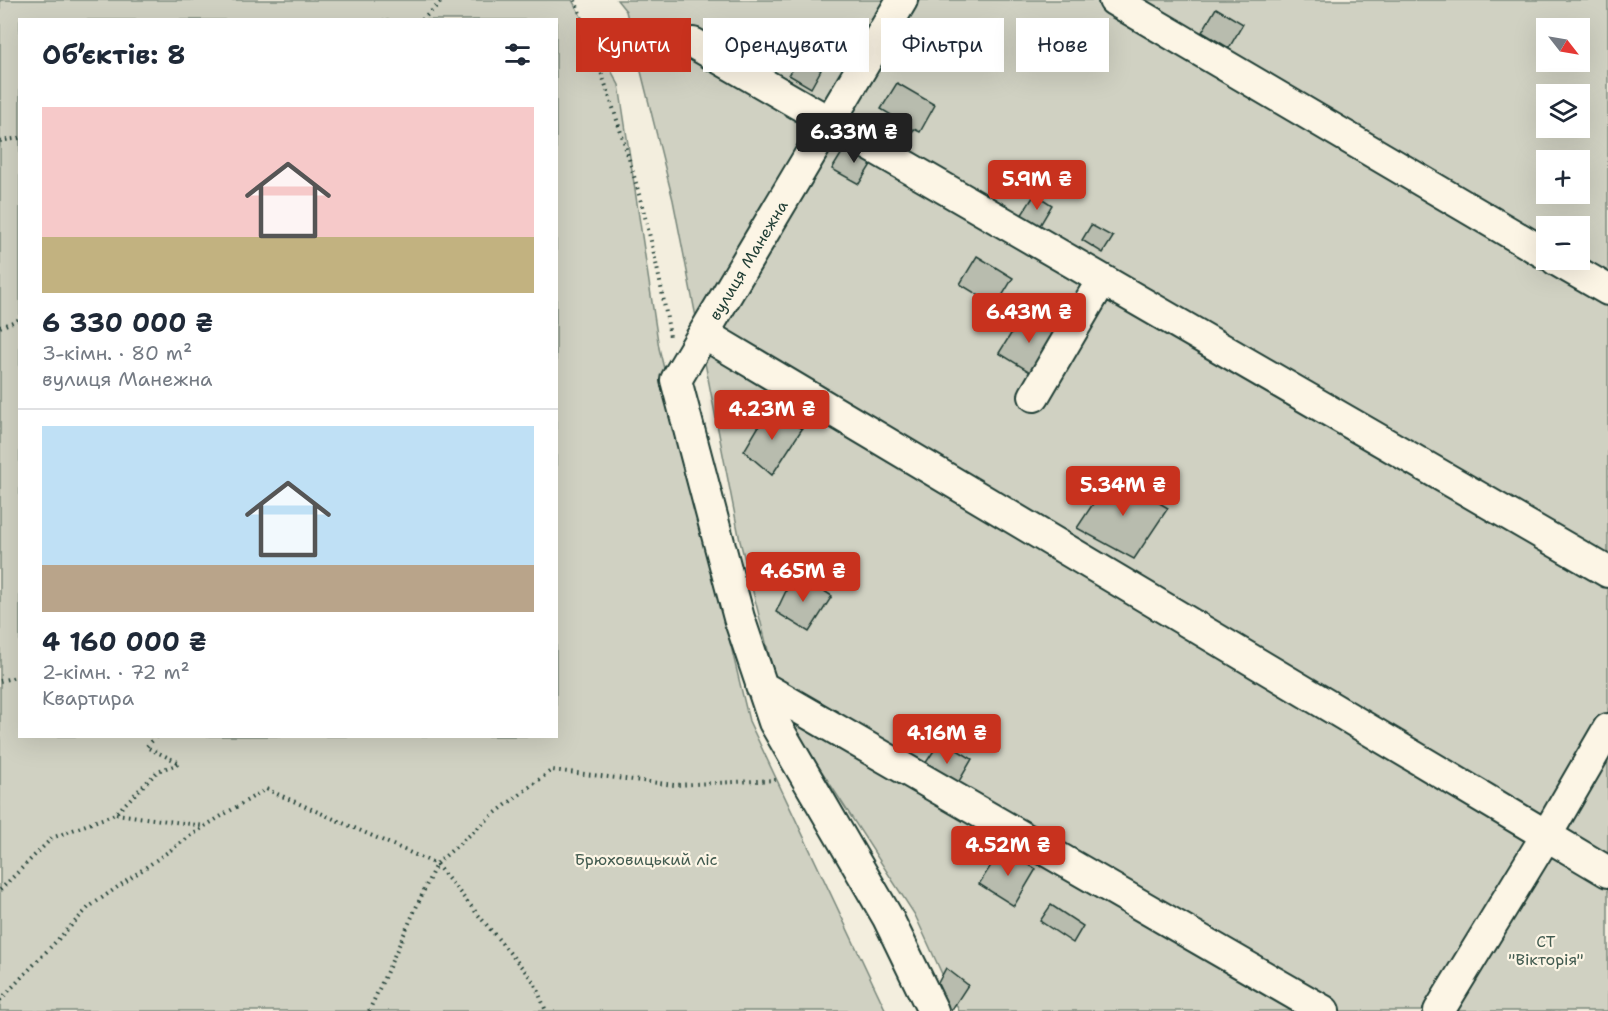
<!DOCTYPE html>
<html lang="uk">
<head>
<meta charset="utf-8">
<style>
  body { margin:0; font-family:"Shantell Sans",sans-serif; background:#f6f6f7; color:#1f2937; height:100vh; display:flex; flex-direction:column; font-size:22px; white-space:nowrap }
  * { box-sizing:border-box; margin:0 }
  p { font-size:20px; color:#747a83 }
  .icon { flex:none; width:33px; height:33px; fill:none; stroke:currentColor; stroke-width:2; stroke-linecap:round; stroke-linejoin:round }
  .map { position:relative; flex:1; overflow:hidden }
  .details { position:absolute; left:18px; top:18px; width:540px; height:720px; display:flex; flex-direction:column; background:#fff; border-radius:0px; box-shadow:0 6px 24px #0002 }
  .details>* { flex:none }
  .banner { position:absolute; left:576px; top:18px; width:570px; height:54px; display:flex; gap:12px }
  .needle { width:39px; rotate:121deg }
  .tools { position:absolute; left:1536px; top:18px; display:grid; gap:12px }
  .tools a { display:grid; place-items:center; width:54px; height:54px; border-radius:0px; background:#fff; box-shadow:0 6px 24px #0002; font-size:30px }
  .price { position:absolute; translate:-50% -51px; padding:0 14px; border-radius:6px; background:#c8321e; color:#fff; font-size:20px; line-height:39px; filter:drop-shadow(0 2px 3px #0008) }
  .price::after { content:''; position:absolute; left:50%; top:36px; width:18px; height:14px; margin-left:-9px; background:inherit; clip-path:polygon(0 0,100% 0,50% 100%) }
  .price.on { background:#222; color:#fff }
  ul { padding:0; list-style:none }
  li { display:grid; align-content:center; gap:12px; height:318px; padding:0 24px }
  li+li { border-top:2px solid #e0e1e3 }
  li span { display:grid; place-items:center; height:186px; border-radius:0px; color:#555 }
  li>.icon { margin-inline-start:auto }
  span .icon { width:108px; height:108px; fill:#fffc; stroke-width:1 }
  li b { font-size:26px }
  h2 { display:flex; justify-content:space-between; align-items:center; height:72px; padding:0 24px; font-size:26px }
  .tag { padding:0 21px; border-radius:0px; background:#fff; box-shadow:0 6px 24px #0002; font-size:21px; line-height:54px }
  .tag.on { background:#c8321e; color:#fff }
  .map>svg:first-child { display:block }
  .green { fill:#d0d1c2; stroke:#78877b; stroke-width:1.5; fill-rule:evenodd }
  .building { fill:#b8bcae; stroke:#1f3d34; stroke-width:1.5 }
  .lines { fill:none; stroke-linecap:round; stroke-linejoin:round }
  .minor-casing { stroke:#1f3d34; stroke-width:34 }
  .path { stroke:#1f3d34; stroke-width:4; stroke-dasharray:1.5 4.5; stroke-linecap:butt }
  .minor { stroke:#fcf5e5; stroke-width:30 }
  .labels { text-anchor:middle; stroke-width:4.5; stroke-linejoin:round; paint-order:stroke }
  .street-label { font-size:16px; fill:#1f3d34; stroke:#fcf5e5 }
  .park-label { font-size:16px; fill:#425b50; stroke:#fcf5e5 }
</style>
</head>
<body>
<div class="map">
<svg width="1608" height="1011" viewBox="0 0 1608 1011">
  <rect width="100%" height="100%" fill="#f3eede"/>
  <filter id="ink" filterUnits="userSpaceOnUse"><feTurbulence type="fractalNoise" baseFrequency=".0167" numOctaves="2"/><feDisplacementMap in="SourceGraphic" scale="12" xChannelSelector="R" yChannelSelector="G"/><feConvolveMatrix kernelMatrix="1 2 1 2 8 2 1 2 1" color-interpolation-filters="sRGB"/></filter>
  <g filter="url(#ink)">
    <path class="green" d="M0 0H572L619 85 659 348 749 721 886 1011H0ZM20 20H556V736H20Z
      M617 0H1608V1011H959L915 915 784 713 740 541 673 200 626 11ZM1546 28H1580V62H1546ZM1546 94H1580V128H1546ZM1546 160H1580V194H1546ZM1546 226H1580V260H1546Z"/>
    <path class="building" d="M1216 8 1243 24 1229 48 1202 32Z
      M800 58 821 70 811 88 789 75Z
      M897 83 935 105 920 132 914 129 907 140 890 131 898 119 881 109Z
      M848 143 875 158 859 184 832 169Z
      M1035 194 1052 205 1039 227 1021 216Z
      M1091 225 1113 237 1103 253 1082 240Z
      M977 256 1013 278 996 306 960 284Z
      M1024 313 1059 334 1035 375 999 353Z
      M769 409 802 429 772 475 744 451Z
      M1112 475 1168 508 1134 559 1077 528Z
      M795 572 832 596 809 632 776 612Z
      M941 740 972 759 954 790 921 770Z
      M1002 848 1036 869 1014 906 979 884Z
      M1051 905 1083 926 1073 943 1040 921Z
      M946 968 968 985 951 1011 931 996Z"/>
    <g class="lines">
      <defs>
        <path id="minor" d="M902 0 676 380 739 618 774 722 888 918 933 1011
          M1114 0 1546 254
          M693 43 1608 572
          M1556 260 1608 290
          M704 334 1608 872
          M1034 396 1102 280
          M761 686 1324 1011
          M1439 1011 1546 836 1608 729"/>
      </defs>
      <use href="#minor" class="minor-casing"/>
      <path class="path" d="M575 0C616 109 652 222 670 337
        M422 20 443 0
        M0 141 20 138
        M0 327 20 319
        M0 681 20 676
        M116 814 205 826
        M0 890 52 838 115 814 158 771 180 763 146 747 157 736
        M0 1000 89 907 205 826 266 789 436 864 494 814 552 770 674 785 776 780
        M369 1011 436 864 534 982 546 1011"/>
      <use href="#minor" class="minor"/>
    </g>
  </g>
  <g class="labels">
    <g class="street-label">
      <text transform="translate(748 260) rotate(-59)" y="6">вулиця Манежна</text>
    </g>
    <g class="park-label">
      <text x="646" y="865">Брюховицький ліс</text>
      <text x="1546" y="947">СТ<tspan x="1546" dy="18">"Вікторія"</tspan></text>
    </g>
  </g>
</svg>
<div class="tools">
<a><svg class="needle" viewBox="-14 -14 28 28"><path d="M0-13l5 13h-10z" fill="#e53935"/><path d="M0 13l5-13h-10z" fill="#747a83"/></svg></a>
<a><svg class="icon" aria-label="layers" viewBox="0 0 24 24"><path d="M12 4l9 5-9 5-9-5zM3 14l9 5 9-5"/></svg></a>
<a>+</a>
<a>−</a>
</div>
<b class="price on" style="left:854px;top:164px">6.33M ₴</b>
<b class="price" style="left:1037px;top:211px">5.9M ₴</b>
<b class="price" style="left:1029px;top:344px">6.43M ₴</b>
<b class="price" style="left:772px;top:441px">4.23M ₴</b>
<b class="price" style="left:1123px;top:517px">5.34M ₴</b>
<b class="price" style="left:803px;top:603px">4.65M ₴</b>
<b class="price" style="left:947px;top:765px">4.16M ₴</b>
<b class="price" style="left:1008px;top:877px">4.52M ₴</b>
<div class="banner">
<a class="tag on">Купити</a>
<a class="tag">Орендувати</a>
<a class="tag">Фільтри</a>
<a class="tag">Нове</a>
</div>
<section class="details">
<h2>Об’єктів: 8<svg class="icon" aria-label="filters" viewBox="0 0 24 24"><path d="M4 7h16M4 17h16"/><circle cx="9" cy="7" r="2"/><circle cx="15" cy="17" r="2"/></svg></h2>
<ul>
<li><span style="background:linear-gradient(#f6c9c9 70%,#c2b280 0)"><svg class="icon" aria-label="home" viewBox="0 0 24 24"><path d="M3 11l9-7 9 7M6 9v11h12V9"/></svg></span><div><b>6 330 000 ₴</b><p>3-кімн. · 80 m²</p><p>вулиця Манежна</p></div></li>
<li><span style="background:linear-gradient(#bfe0f5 75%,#b9a48a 0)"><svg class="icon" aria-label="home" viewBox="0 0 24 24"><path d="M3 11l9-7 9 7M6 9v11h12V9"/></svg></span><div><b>4 160 000 ₴</b><p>2-кімн. · 72 m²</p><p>Квартира</p></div></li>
</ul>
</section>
</div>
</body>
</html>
